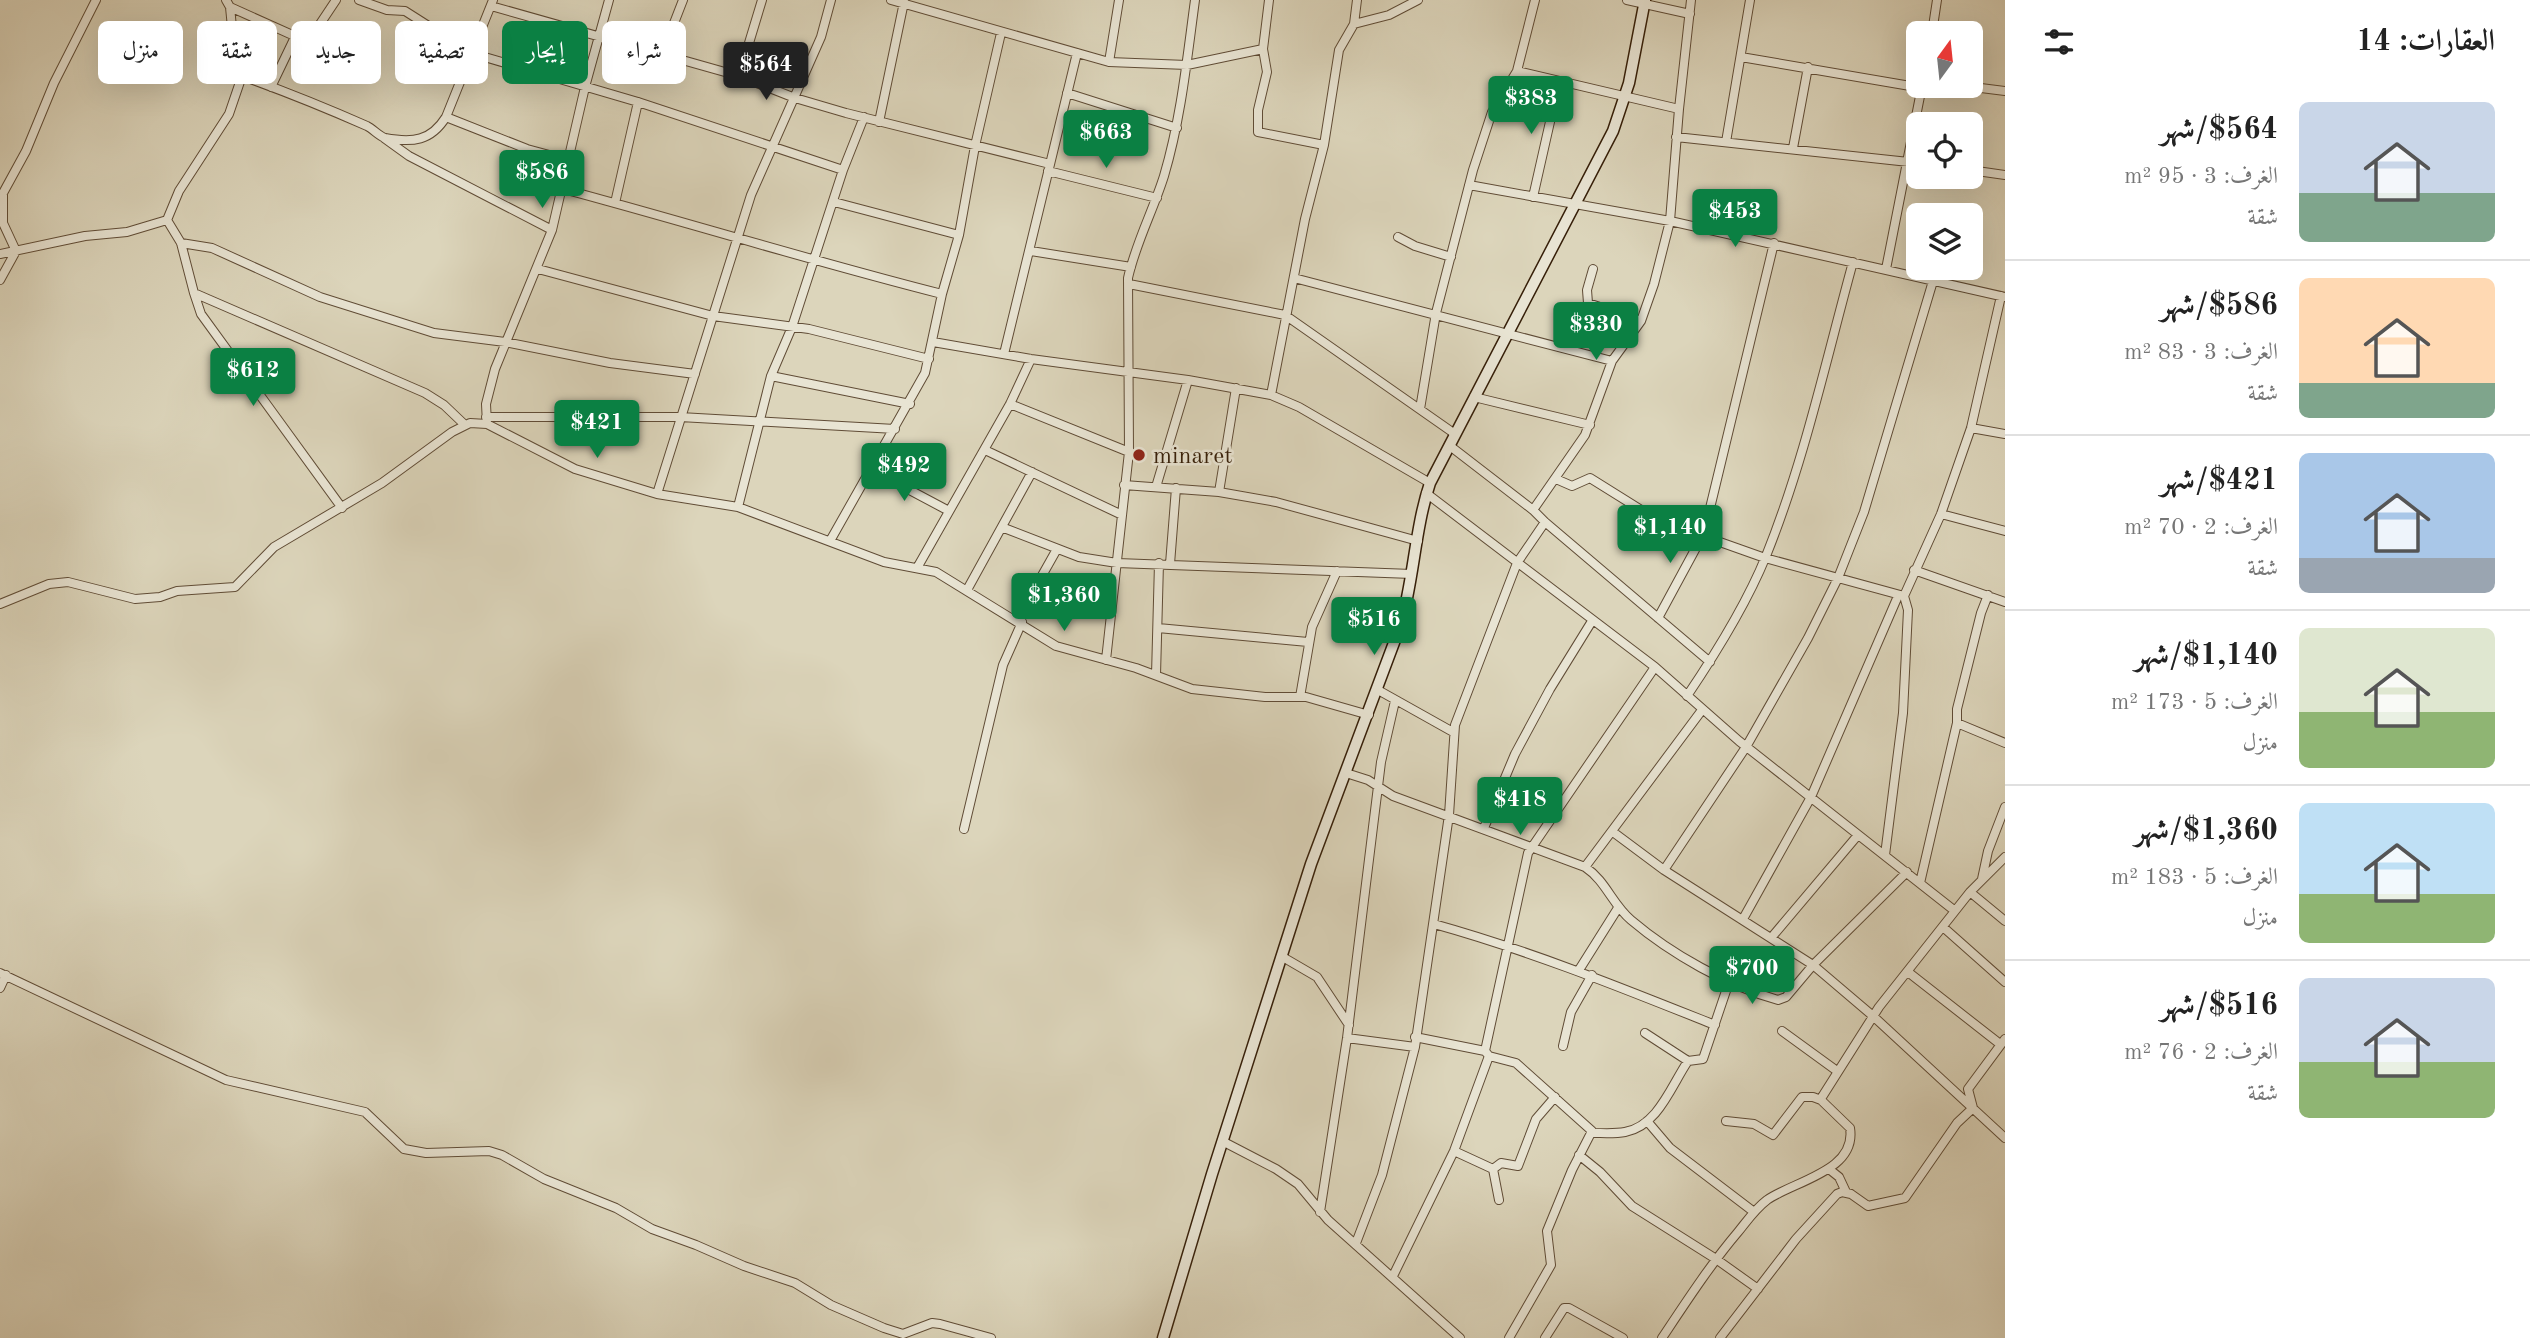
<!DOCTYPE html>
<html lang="ar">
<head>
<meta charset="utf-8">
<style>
  body { margin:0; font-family:"Old Standard TT",Amiri,serif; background:#f6f6f6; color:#222; direction:rtl; height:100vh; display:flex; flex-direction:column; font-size:26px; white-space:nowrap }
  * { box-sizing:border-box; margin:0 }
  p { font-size:23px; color:#767676 }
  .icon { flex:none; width:38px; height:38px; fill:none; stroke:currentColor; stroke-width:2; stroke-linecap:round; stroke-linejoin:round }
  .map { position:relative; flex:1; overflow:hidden; direction:ltr }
  .sheet { display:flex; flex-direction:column; background:#fff; width:525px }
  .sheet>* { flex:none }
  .top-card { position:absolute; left:21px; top:21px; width:665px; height:63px; direction:rtl; display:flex; gap:14px }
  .needle { width:46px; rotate:15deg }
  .tools { position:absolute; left:1906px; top:21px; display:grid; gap:14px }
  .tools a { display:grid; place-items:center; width:77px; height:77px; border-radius:10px; background:#fff; box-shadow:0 7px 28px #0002; font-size:35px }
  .price { position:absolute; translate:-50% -60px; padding:0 16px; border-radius:7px; background:#0b8043; color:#fff; font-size:23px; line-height:46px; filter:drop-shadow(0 2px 4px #0008) }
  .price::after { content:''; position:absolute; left:50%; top:42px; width:21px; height:16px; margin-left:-10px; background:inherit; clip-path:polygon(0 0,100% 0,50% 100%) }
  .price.selected { background:#222; color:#fff }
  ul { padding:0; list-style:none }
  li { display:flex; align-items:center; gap:21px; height:175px; padding:0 35px }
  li+li { border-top:2px solid #e0e0e0 }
  li span { display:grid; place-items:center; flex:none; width:196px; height:140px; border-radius:10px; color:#555 }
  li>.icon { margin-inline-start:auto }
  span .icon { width:84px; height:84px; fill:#fffc; stroke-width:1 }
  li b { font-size:30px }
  h2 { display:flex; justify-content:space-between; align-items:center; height:84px; padding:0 35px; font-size:30px }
  .tag { padding:0 24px; border-radius:10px; background:#fff; box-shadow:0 7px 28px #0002; font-size:24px; line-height:63px }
  .tag.selected { background:#0b8043; color:#fff }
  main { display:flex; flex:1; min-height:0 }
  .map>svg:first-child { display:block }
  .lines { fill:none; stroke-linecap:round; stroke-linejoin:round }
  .street-casing { stroke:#604c36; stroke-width:10 }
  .secondary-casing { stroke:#361f09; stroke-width:13 }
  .street { stroke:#e8e4d3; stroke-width:8 }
  .secondary { stroke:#e8e4d3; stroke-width:10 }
  .poi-dot { fill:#8f2418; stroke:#e8e4d3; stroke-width:2.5 }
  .labels { text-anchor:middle; stroke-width:5; stroke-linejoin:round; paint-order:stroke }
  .poi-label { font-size:24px; fill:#361f09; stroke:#e8e4d3; text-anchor:start }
</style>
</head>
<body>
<main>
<section class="sheet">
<h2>العقارات: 14<svg class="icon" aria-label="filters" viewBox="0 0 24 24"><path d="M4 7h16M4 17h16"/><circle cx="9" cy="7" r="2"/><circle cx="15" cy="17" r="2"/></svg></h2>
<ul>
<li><span style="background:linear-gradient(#c9d6e8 65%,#7fa58c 0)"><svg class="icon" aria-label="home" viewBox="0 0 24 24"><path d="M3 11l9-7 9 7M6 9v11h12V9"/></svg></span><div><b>$564/شهر</b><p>الغرف: 3 · 95 m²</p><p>شقة</p></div></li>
<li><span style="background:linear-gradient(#ffd9b3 75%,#7fa58c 0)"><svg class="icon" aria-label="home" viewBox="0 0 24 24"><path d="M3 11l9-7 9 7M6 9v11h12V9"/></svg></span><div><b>$586/شهر</b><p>الغرف: 3 · 83 m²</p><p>شقة</p></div></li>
<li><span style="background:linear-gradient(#a9c7e8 75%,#9aa5b1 0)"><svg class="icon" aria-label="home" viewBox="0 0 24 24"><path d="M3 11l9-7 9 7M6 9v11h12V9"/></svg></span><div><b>$421/شهر</b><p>الغرف: 2 · 70 m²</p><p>شقة</p></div></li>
<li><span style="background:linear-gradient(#dfe7d0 60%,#8fb573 0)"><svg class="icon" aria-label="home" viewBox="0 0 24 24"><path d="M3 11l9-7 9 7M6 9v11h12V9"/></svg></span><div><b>$1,140/شهر</b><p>الغرف: 5 · 173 m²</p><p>منزل</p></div></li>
<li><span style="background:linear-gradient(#bfe0f5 65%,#8fb573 0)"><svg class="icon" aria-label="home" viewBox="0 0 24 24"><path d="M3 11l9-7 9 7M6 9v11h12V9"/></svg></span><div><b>$1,360/شهر</b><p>الغرف: 5 · 183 m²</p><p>منزل</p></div></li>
<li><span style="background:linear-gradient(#c9d6e8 60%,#8fb573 0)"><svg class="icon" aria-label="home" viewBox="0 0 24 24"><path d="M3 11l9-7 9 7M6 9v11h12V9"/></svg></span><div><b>$516/شهر</b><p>الغرف: 2 · 76 m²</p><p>شقة</p></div></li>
</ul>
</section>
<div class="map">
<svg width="2005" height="1338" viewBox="0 0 2005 1338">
  <rect width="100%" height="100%" fill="#dcd5bb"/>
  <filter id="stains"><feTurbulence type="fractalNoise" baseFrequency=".00286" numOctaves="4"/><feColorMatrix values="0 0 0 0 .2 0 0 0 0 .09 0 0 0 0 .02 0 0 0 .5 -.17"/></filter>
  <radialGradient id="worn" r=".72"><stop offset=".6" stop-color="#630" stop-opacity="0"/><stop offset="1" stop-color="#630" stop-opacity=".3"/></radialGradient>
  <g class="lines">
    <defs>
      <path id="street" d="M359 0 387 10 405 11 471 53 638 102 843 170
        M891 0 1109 62 1187 65 1263 49
        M1269 0 1263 49 1267 72 1258 110V132L1324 145
        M1627 0 1690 14
        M491 6 739 76 795 98 846 113 1050 164
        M230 7 308 42 336 0
        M1354 24 1389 15 1418 0
        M1932 33 1937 0
        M662 54 683 0
        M1741 57 1922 88
        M1109 62 1119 0
        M1517 71 1679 109
        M242 76C284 91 326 108 367 126 373 129 379 136 385 138 413 143 431 141 446 117L527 149 568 160
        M739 76 762 0
        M1965 86 2005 91
        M271 87 295 37
        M1067 93 1177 128
        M446 117 493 0
        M879 122 904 2
        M1676 137 1918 163
        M384 138 409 156 552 230
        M1726 142 1750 0
        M1793 148 1808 67
        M1970 170 2005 175
        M1048 171 1157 198
        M1469 185 1670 221 2005 297
        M563 189C690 223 815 262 942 294
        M1533 197 1559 82
        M834 202 959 235
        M615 203 638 102
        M167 220 181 243 194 293 425 393 444 405 465 425
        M167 220 179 191 229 114 242 76 235 58 230 7 226 0
        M1398 237 1415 246 1451 257
        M181 243 212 248 320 297 434 333 505 342 610 363 695 374
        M16 251 3 223V193L26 151 54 83 96 0
        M1031 251 1131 267
        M0 254 85 236 127 232 167 220
        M538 269 713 316 809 329 929 359
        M1593 269 1587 290 1588 303 1641 321
        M1886 269 1922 86
        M1294 278 1612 361
        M0 280 16 251
        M1129 284 1285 315 1455 434
        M194 293 201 314 342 508
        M933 342 1031 359 1188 380 1271 395 1299 407 1430 483
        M1004 354 1077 53
        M771 376 910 404
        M1271 395 1305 219 1324 145 1339 50 1354 24 1357 0
        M1474 397 1590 425
        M1010 404 1129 452
        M1420 409 1436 313 1473 170 1492 112 1517 71 1535 0
        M486 417H680L895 429
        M487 424 486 404 495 369 552 230 585 87 609 0
        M1971 428 2005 434
        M1450 446 1533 510 1545 522 1710 662
        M985 450 1122 515
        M872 470 949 511
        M1556 479 1572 486 1590 478 1662 523 1703 536
        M1124 485 1219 492 1276 502 1418 541
        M1156 487 1188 380
        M1219 492 1236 388
        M1426 493 1655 667 1739 741 1955 911
        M657 494 751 195 821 37 831 0
        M738 507 771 376 792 327 843 170 864 117
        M1533 510 1585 435 1612 361 1641 321 1654 284 1670 221 1679 109 1691 0
        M1941 514 2005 531
        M1706 520 1717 541 1765 558 1904 596 1941 514 1971 428 2001 296
        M1004 528 1079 557 1117 563 1412 574
        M830 541 925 373 942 294 959 235 975 146 1001 33
        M1170 564 1176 488
        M917 568 1010 404 1031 359
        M1914 570 2005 602
        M967 590 1032 472
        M0 604 49 584 68 582 135 599 160 597 177 591 235 587 274 547 382 483 452 432 470 423 487 424 575 469 657 494 738 507 884 562 936 572 1056 646 1136 668 1192 689 1265 697H1306L1369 715
        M1658 618 1704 533 1774 243
        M1017 620 1057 549
        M1158 628 1308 642
        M1106 660 1129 452 1128 278C1136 242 1153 211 1164 176 1181 119 1187 59 1195 0
        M1156 675 1159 563
        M1378 690 1453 732
        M1687 696C1716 653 1747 603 1766 556 1804 462 1826 360 1853 262
        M1300 697 1312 627 1337 571
        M1957 723 2005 743
        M1346 773 1368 780 1393 796 1585 867C1606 881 1612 904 1631 920 1671 954 1728 986 1778 1000L1786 997 1813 965 1907 872
        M1484 828 1515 754 1550 689 1592 621
        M964 829 1003 665 1022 622
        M1613 832 1664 870 1813 965 1873 1016 2005 1138
        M1885 855 1903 713 1908 610 1904 596
        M1585 867 1702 710
        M1664 870 1746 747 1808 638 1838 578 1864 512 1933 281
        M1982 879 1988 851 2005 807
        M1920 883 1957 723V709L1981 613 1988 595
        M1970 892 2005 921
        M1743 919 1811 797 1898 596
        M1434 924C1531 951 1622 988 1715 1025
        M1943 927 2005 982
        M1771 938 1858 835
        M1281 956 1317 977 1349 1025
        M1579 970 1618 908
        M1908 972 2000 1044
        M0 973 226 1080 365 1112 404 1149 426 1153 489 1151 502 1155 544 1179 616 1208 652 1229 696 1245 744 1266 795 1283 831 1305 884 1328 903 1334 932 1323 940 1324 991 1338
        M0 988 6 975
        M1782 1031 1837 1071
        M1645 1033 1688 1061 1703 1059 1729 982
        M1415 1037 1485 1051 1489 1056 1516 1063 1592 1131 1572 1170 1547 1231 1551 1265 1509 1338
        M1347 1038 1415 1047
        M1563 1046 1571 1012 1592 975
        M1485 1051 1528 853 1655 667
        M1647 1121 1670 1148 1754 1212
        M1726 1121 1754 1124 1773 1135 1802 1097H1813L1821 1100
        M1592 1133C1603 1133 1615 1134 1625 1132 1658 1126 1671 1086 1688 1061
        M1222 1141 1276 1169 1298 1184 1328 1220 1460 1338
        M1454 1151 1493 1169
        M1579 1155 1600 1172 1632 1206 1716 1259 1758 1289
        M1493 1169 1501 1163 1518 1166 1536 1119 1555 1097
        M1493 1169 1499 1200
        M1829 1169 1839 1177 1846 1192
        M1320 1212 1347 1038 1381 762 1395 701
        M1356 1243 1382 1175 1415 1047 1449 815 1455 725 1517 563 1545 522
        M1393 1276 1454 1151 1489 1056
        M1545 1338 1564 1308H1569L1623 1338
        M1662 1338C1686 1302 1710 1265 1738 1232 1747 1221 1755 1209 1767 1200 1794 1181 1857 1171 1850 1128L1821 1100 1822 1097 1879 1007 1970 892 2005 857
        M1720 1338 1796 1239 1837 1194 1842 1192 1851 1194 1868 1206 1905 1198 1957 1123 1973 1108 1968 1089 2005 1039"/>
      <path id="secondary" d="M1163 1338 1212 1174 1311 864 1401 624C1414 577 1415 528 1430 483L1613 131 1629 83 1645 0"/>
    </defs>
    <use href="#street" class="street-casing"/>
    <use href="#secondary" class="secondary-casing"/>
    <use href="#street" class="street"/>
    <use href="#secondary" class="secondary"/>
  </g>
  <circle class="poi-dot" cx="1139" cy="455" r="7"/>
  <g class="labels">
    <g class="poi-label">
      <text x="1153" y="463">minaret</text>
    </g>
  </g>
  <rect width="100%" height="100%" filter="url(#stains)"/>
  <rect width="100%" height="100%" fill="url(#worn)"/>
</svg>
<div class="tools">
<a><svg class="needle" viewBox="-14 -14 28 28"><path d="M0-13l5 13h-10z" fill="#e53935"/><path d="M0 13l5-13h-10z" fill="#767676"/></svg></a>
<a><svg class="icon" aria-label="locate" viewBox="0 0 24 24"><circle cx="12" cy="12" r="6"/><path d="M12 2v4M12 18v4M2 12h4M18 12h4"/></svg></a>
<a><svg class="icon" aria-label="layers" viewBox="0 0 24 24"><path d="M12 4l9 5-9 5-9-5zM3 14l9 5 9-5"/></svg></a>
</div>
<b class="price selected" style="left:766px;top:102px">$564</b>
<b class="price" style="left:1531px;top:136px">$383</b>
<b class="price" style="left:1106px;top:170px">$663</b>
<b class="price" style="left:542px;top:210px">$586</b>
<b class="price" style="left:1735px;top:249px">$453</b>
<b class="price" style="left:1596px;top:362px">$330</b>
<b class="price" style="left:253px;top:408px">$612</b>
<b class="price" style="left:597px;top:460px">$421</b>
<b class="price" style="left:904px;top:503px">$492</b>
<b class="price" style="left:1670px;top:565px">$1,140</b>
<b class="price" style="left:1064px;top:633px">$1,360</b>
<b class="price" style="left:1374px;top:657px">$516</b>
<b class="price" style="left:1520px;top:837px">$418</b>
<b class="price" style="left:1752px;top:1006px">$700</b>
<div class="top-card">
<a class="tag">شراء</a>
<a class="tag selected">إيجار</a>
<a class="tag">تصفية</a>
<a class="tag">جديد</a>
<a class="tag">شقة</a>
<a class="tag">منزل</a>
</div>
</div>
</main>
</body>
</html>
